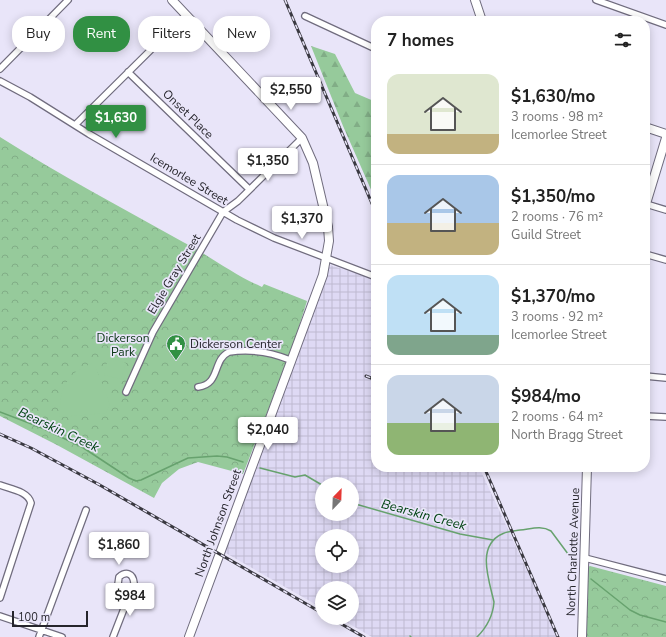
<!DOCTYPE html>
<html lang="en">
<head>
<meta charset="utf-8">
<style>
  body { margin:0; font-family:"Nunito Sans",sans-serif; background:#f2f2f2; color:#222; height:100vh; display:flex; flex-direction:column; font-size:15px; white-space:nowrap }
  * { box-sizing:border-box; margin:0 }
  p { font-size:13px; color:#767676 }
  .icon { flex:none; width:22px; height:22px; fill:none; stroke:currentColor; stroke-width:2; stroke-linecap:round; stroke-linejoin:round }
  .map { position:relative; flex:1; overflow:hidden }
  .side { position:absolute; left:371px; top:16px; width:279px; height:456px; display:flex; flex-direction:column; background:#fff; border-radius:16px; box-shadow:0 2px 10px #0003 }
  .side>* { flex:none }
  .hud { position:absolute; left:12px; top:16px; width:299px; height:36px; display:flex; gap:8px }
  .needle { width:26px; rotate:23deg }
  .buttons { position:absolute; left:315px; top:477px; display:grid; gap:8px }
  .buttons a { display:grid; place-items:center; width:44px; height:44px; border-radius:50%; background:#fff; box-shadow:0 2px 10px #0003; font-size:20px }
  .scale { position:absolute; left:12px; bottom:10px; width:76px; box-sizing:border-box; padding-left:4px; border:2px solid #26252c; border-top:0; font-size:11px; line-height:14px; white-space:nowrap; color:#26252c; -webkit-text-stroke:3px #e9e5f9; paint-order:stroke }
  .price { position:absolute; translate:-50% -34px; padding:0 9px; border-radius:4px; background:#fff; color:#222; font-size:13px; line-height:26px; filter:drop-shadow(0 1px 2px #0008) }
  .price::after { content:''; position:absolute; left:50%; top:24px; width:12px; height:9px; margin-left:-6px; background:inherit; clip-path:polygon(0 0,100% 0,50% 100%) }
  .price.on { background:#319043; color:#fff }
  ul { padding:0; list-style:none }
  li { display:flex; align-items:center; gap:12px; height:100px; padding:0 16px }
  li+li { border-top:1px solid #e0e0e0 }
  li span { display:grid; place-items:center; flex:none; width:112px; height:80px; border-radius:12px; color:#555 }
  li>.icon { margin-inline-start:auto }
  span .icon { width:48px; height:48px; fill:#fffc; stroke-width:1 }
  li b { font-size:17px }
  h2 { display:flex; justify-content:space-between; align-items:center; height:48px; padding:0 16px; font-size:17px }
  .tag { padding:0 14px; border-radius:16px; background:#fff; box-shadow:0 2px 10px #0003; font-size:14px; line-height:36px }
  .tag.on { background:#319043; color:#fff }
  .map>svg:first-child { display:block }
  .industrial { fill:url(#industrial-grid); fill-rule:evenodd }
  .forest { fill:url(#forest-firs) }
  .park { fill:url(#park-crowns) }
  .pitch { fill:#96ca9b }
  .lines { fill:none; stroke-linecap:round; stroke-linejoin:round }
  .stream { stroke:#67a26e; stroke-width:1.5 }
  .street-casing { stroke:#706c7e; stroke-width:8 }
  .secondary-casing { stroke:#706c7e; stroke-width:10 }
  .street { stroke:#fff; stroke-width:5.5 }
  .secondary { stroke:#fff; stroke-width:8 }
  .rail-casing { stroke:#3a3941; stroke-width:3 }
  .rail { stroke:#e9e5f9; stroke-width:1.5; stroke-dasharray:4.5; stroke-linecap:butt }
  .labels { text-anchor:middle; stroke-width:3.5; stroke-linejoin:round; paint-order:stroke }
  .street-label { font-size:12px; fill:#26252c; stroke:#e9e5f9 }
  .park-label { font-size:12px; fill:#083512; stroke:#e9e5f9 }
  .poi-label { font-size:12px; fill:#26252c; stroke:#e9e5f9; text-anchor:start }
  .water-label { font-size:13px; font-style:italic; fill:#004412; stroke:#e9e5f9 }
</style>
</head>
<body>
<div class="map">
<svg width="666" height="637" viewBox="0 0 666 637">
  <defs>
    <pattern id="industrial-grid" width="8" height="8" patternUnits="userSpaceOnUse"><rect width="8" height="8" fill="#ded9f4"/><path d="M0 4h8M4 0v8" fill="none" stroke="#bebad1"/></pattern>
    <pattern id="forest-firs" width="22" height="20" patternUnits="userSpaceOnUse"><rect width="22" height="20" fill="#96ca9b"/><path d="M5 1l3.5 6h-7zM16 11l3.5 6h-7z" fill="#81ad86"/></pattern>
    <pattern id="park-crowns" width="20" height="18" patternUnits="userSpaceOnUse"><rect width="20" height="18" fill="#96ca9b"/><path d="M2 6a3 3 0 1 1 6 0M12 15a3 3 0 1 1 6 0" fill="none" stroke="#81ad86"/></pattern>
  </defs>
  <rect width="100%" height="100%" fill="#e9e5f9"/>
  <path class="industrial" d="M330 265 376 280V467H479L558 637H372L339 618H352V588H322V608L224 552ZM322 484H352V514H322ZM322 536H352V566H322Z"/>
  <path class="forest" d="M311 46 335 54 355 93 376 102V201L343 126Z"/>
  <path class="park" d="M0 137C60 175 122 208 183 242 210 256 234 275 262 287L264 284 307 301 292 349 243 474 198 462 179 469 162 483 154 498 57 445 0 416Z
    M590 566 666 586V637H585L588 567Z"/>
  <path class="pitch" d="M108 358 126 363 121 379 104 375Z
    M94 363 110 404 106 413 60 417C59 389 66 372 94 363Z"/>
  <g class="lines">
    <path class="stream" d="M0 412 42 428 82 447 129 478 136 481 141 480 188 458 217 456 227 457 243 462
      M260 468 295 477 305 475 322 485
      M352 503 460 534 493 540
      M591 579 630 610 640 615 666 622
      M410 636 411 637
      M477 637C487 627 493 616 494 602 489 580 476 546 502 534 507 531 515 531 520 530 531 529 541 525 551 531L574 562"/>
    <defs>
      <path id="street" d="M596 0 666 25
        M305 16 376 49
        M0 69 68 0
        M128 72 249 189
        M0 81 30 97 89 134 237 220 274 238 376 277
        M75 125 186 15
        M646 204 666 210
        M645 254 666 260
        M645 376 666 378
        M198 387C221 384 212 360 229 352 250 349 271 352 290 360
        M126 392 153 332 223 212 238 201 302 138
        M645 416 666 417
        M0 485C10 489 28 491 31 503L0 598
        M585 558 666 579
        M0 616 62 637
        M39 637 86 510
        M113 637 134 583C133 573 126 571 119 577L118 584 122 588 131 592"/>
      <path id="secondary" d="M172 0 302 138 313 163 328 227 329 241 323 275 189 637
        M475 0 482 21
        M645 127 666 134
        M645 207 666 138
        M582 637 587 467"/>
    </defs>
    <use href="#street" class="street-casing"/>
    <use href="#secondary" class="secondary-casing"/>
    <use href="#street" class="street"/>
    <use href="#secondary" class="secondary"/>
    <defs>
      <path id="rail" d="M285 0 376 213
        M366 376 376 380
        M0 434 31 448 98 484 322 613
        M484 467 558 637
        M331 618 364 637"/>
    </defs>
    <use href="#rail" class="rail-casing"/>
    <use href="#rail" class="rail"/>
  </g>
  <defs>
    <symbol id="civic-pin" viewBox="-11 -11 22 30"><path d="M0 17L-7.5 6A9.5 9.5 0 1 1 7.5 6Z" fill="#319043" stroke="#e9e5f9"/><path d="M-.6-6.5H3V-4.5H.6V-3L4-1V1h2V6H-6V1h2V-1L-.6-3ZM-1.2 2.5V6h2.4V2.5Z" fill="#fff"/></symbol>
  </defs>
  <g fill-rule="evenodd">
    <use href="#civic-pin" x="165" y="333" width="22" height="30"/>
  </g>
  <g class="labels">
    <g class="street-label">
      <text transform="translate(188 114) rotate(44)" y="4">Onset Place</text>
      <text transform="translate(189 179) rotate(31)" y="4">Icemorlee Street</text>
      <text transform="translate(174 274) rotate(-59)" y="4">Elgie Gray Street</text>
      <text transform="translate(218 523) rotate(-70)" y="4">North Johnson Street</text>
      <text transform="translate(573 552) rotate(-88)" y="4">North Charlotte Avenue</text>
    </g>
    <g class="park-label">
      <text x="123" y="342">Dickerson<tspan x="123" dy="14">Park</tspan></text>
    </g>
    <g class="poi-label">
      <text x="190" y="348">Dickerson Center</text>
    </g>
    <g class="water-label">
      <text transform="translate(59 429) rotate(25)" y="5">Bearskin Creek</text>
      <text transform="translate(424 514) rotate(15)" y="5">Bearskin Creek</text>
    </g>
  </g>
</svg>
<div class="buttons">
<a><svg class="needle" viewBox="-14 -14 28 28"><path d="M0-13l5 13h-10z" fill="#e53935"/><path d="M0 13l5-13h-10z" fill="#767676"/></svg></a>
<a><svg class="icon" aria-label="locate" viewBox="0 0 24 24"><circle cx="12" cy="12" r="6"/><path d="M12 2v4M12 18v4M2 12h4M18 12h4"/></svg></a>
<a><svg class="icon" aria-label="layers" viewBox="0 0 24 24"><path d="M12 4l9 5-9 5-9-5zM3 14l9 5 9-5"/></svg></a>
</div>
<div class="scale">100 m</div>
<b class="price" style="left:291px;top:111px">$2,550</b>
<b class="price on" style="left:116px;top:139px">$1,630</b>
<b class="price" style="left:268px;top:182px">$1,350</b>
<b class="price" style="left:302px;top:240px">$1,370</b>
<b class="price" style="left:268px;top:451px">$2,040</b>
<b class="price" style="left:119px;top:566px">$1,860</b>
<b class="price" style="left:130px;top:617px">$984</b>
<div class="hud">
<a class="tag">Buy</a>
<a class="tag on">Rent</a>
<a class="tag">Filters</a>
<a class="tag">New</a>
</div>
<section class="side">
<h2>7 homes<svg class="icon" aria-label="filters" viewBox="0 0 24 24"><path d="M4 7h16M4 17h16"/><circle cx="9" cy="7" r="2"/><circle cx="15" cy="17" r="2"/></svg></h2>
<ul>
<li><span style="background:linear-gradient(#dfe7d0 75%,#c2b280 0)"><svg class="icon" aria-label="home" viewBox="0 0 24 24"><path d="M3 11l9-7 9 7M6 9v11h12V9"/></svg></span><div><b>$1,630/mo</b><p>3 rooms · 98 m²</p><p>Icemorlee Street</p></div></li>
<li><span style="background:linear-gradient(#a9c7e8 60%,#c2b280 0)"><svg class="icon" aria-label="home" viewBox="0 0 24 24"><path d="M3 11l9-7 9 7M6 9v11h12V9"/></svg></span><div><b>$1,350/mo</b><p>2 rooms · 76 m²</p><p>Guild Street</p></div></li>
<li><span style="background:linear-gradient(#bfe0f5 75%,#7fa58c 0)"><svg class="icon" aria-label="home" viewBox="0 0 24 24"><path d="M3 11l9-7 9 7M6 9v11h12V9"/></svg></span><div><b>$1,370/mo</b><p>3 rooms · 92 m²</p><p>Icemorlee Street</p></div></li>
<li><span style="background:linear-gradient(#c9d6e8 60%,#8fb573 0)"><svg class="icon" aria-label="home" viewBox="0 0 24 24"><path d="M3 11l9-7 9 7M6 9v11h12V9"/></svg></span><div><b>$984/mo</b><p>2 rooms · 64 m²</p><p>North Bragg Street</p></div></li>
</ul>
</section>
</div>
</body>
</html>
